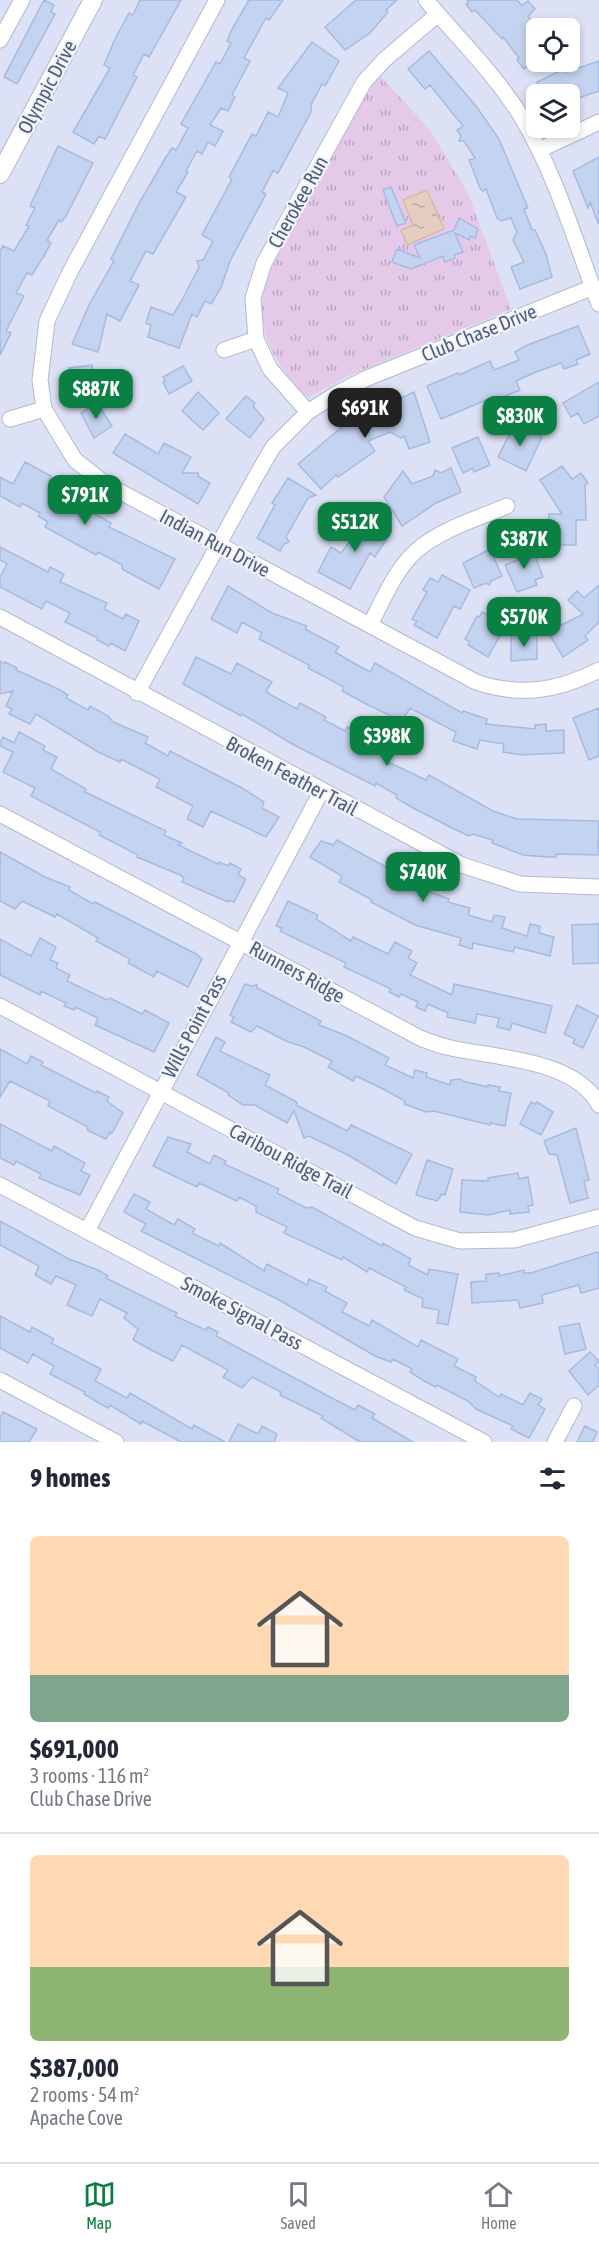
<!DOCTYPE html>
<html lang="en">
<head>
<meta charset="utf-8">
<style>
  body { margin:0; font-family:"Asap Condensed",sans-serif; background:#f6f6f7; color:#1f2937; height:100vh; display:flex; flex-direction:column; font-size:22px; white-space:nowrap }
  * { box-sizing:border-box; margin:0 }
  p { font-size:20px; color:#747a83 }
  .icon { flex:none; width:33px; height:33px; fill:none; stroke:currentColor; stroke-width:2; stroke-linecap:round; stroke-linejoin:round }
  .map { position:relative; height:1442px; overflow:hidden }
  .details { display:flex; flex-direction:column; background:#fff; flex:1 }
  .details>* { flex:none }
  .tools { position:absolute; left:526px; top:18px; display:grid; gap:12px }
  .tools a { display:grid; place-items:center; width:54px; height:54px; border-radius:9px; background:#fff; box-shadow:0 3px 9px #0003; font-size:30px }
  .price { position:absolute; translate:-50% -51px; padding:0 14px; border-radius:12px; background:#0b8043; color:#fff; font-size:20px; line-height:39px; filter:drop-shadow(0 2px 3px #0008) }
  .price::after { content:''; position:absolute; left:50%; top:36px; width:18px; height:14px; margin-left:-9px; background:inherit; clip-path:polygon(0 0,100% 0,50% 100%) }
  .price.on { background:#222; color:#fff }
  ul { padding:0; list-style:none }
  li { display:grid; align-content:center; gap:12px; height:318px; padding:0 30px }
  li+li { border-top:2px solid #e0e1e3 }
  li span { display:grid; place-items:center; height:186px; border-radius:9px; color:#555 }
  li>.icon { margin-inline-start:auto }
  span .icon { width:108px; height:108px; fill:#fffc; stroke-width:1 }
  li b { font-size:26px }
  h2 { display:flex; justify-content:space-between; align-items:center; height:72px; padding:0 30px; font-size:26px }
  .tab-bar { display:flex; justify-content:space-around; align-items:center; height:84px; border-top:2px solid #e0e1e3; background:#fff; font-size:16px; color:#747a83 }
  .tab-bar a { display:grid; justify-items:center; gap:3px }
  .tab-bar .on { color:#0b8043 }
  .map>svg:first-child { display:block }
  .residential { fill:#dce1f5; fill-rule:evenodd }
  .park { fill:url(#park-tufts) }
  .water { fill:url(#water-ripples); stroke:#d6baa6; stroke-width:1.5 }
  .building { fill:#c4d3ef; stroke:#a5bbe1; stroke-width:1.5 }
  .lines { fill:none; stroke-linecap:round; stroke-linejoin:round }
  .minor-casing { stroke:#b1bacd; stroke-width:17 }
  .tertiary-casing { stroke:#b1bacd; stroke-width:20 }
  .minor { stroke:#fff; stroke-width:15 }
  .tertiary { stroke:#fff; stroke-width:18 }
  .labels { text-anchor:middle; stroke-width:4.5; stroke-linejoin:round; paint-order:stroke }
  .street-label { font-size:20px; fill:#4f5e76; stroke:#f1f3fe }
</style>
</head>
<body>
<div class="map">
<svg width="599" height="1442" viewBox="0 0 599 1442">
  <defs>
    <pattern id="park-tufts" width="24" height="20" patternUnits="userSpaceOnUse" patternTransform="scale(1.5)"><rect width="24" height="20" fill="#e4c9e9"/><path d="M3 7l-1-3M5 7V3M7 7l1-3M15 17l-1-3M17 17v-4M19 17l1-3" fill="none" stroke="#bba6c1"/></pattern>
    <pattern id="water-ripples" width="26" height="14" patternUnits="userSpaceOnUse" patternTransform="scale(1.5)"><rect width="26" height="14" fill="#e5cec0"/><path d="M2 4q2-2 4 0t4 0M15 11q2-2 4 0t4 0" fill="none" stroke="#bcaaa1"/></pattern>
  </defs>
  <rect width="100%" height="100%" fill="#ebedfc"/>
  <path class="residential" d="M0 0H599V1442H0ZM537 28H570V62H537ZM537 94H570V128H537Z"/>
  <path class="park" d="M380 76 430 130 468 193 511 309 348 376 309 397C301 393 295 384 289 377 264 346 255 314 268 275L360 103Z"/>
  <path class="water" d="M427 190 444 229 407 245 401 230 413 225 403 200Z"/>
  <path class="building" d="M44 0 54 5 51 12 55 14 17 84 4 77Z
    M140 0H181L149 57 144 54 133 75 137 77 105 139 99 136 94 144 73 132 110 68 104 65 115 39 129 13 133 15Z
    M249 0H283L269 20 266 18 244 58 250 61 232 95 235 97 228 111 221 108 210 125 223 131 215 146 208 142 202 154 197 151 186 171 188 172 176 192 186 197 153 254 146 251 136 270 130 281 139 285 120 321 107 314 98 352 72 344 90 303 114 261 111 259 138 205 166 157 172 148 176 150 188 128 181 124 216 62 220 64 231 43 227 41 231 31Z
    M356 0H397L386 10 388 12 370 33 345 50 325 27Z
    M467 0H517L522 6 528 1 535 9 528 16 537 28V58L524 69 517 60 519 58 503 37 502 39 475 10 472 12 466 4 469 2Z
    M312 42 339 61 325 86 322 84 311 105V112L278 173 273 171 262 192 266 194 230 261 221 288 211 304 205 301 197 317 192 314 179 348 148 337 151 325 146 323 151 307 173 315 182 300 199 267 197 261 203 260 213 241 202 235 232 179 229 177 252 134 256 136 268 112 278 117 288 93 278 88Z
    M429 51 476 106 499 139 528 208 524 209 532 230H535L546 254 552 277 520 289 511 267 524 262 513 240 517 232 511 218 501 221 497 218 486 189 483 191 480 188 469 160 475 158 464 141H459L461 136 457 130 463 126 430 85 425 89 408 69Z
    M599 61V91L570 101V94H543L537 82 564 69 566 72Z
    M58 146 93 163 66 216 61 222 59 220 47 240 51 243 45 254 32 275 27 273 16 293 24 296 6 331 11 333 0 355V251L3 246 14 251 29 226 26 225 35 208 30 206Z
    M599 157V223H598L590 202 588 208 573 171Z
    M391 187 406 223 397 226 383 190Z
    M459 218 478 229 475 238 470 236 469 240 455 233 463 252 454 255 455 258 445 262 443 256 411 269 392 262 397 249 420 258 414 245 454 230Z
    M578 326 590 354 576 360 578 364 564 369 561 363 536 372 516 381 520 390 493 401 491 398 441 419 427 386 458 373 459 375 490 361 494 370 519 360 515 352 525 346Z
    M92 365 95 390 73 393 69 368Z
    M183 366 192 381 169 394 163 382 165 381 163 377Z
    M599 382V416L584 424 578 413 571 417 563 403Z
    M198 392 219 413 203 430 182 411Z
    M414 392 430 442 409 449 404 436 401 438 390 432 368 441 375 451 338 477 336 475 321 489 298 464 354 417 356 419Z
    M246 396 255 403 253 406 264 419 250 438 226 419Z
    M97 403 112 426 94 438 81 413Z
    M520 422 542 437 526 471 498 457 513 427 516 429Z
    M125 434 158 454 164 443 191 457 182 473H198L199 477 210 483 198 504 113 453Z
    M478 437 490 465 474 472 473 468 463 473 452 448Z
    M25 462 51 476 48 482 66 492 65 495 80 503 79 505 111 523 109 527 175 559 159 589 122 569V565L98 552 96 555 45 527 48 522 38 516 40 513 22 503 20 507 0 496V477L13 484Z
    M562 466 572 479 581 473 588 483 585 485 586 520H576V545H547L549 514H562L540 480Z
    M451 468 461 492 436 503 402 526 384 497 403 471 412 484 433 476 435 470 441 473Z
    M288 478 316 495 308 498 286 537 289 542 284 544 280 551 257 538 275 505 272 503Z
    M370 516 391 532 375 557 370 553 350 589 318 572 331 547 341 553 358 531 352 527 360 517 365 522Z
    M531 545 543 577 535 580 537 585 517 592 505 565 517 560 514 553Z
    M0 547 48 572 50 567 64 574 60 582 107 603 104 609 123 619 126 614 139 621 125 651 111 643 109 646 97 640 98 638 65 622 70 613 46 601 42 609 0 587V577L7 564 0 560Z
    M490 549 502 576 491 581 489 585 486 583 474 588 463 563Z
    M442 575 470 590 460 609 454 606 437 638 414 625 417 621 412 619 427 592 423 590 430 578 438 582Z
    M599 585V622L585 636 588 640 563 657 548 632 583 614 568 600 577 591 584 598Z
    M228 586 272 613 307 626 305 629 339 647 335 652 350 661 370 672 375 663 462 713 463 711 487 719 486 724 535 729V725L546 724V731L564 730V753L522 755 503 752 504 744 480 740 477 749 453 741 456 732 410 708 402 721 368 705 342 691 344 687 308 668 309 665 259 639 262 633 242 622 237 633 211 619Z
    M482 612 492 617 490 621 504 628 488 657 468 645 470 642 465 639 477 616 479 617Z
    M511 634 537 636V659L511 661Z
    M196 657 231 674 237 663 272 682 266 691 271 695 297 709 300 703 326 717 324 720 345 731 347 727 393 752 388 762 426 780 429 775 493 811 517 819 599 821 598 855 556 854V857H547L523 855 492 843 493 840 473 834 469 836 456 830 415 809 396 798 397 795 376 783 375 786 294 745 242 714 241 716 183 684Z
    M0 661 4 664 5 662 17 668 16 670 58 689 68 695 66 698 88 710 90 706 108 716 113 722 148 737 145 743 168 756 170 751 242 788 264 802 262 808 279 817 266 837 211 811 203 827 187 819 193 806 156 787 160 779 121 759 120 762 98 752 36 714 30 724 9 714 12 709 6 706 13 691 0 694Z
    M599 708V756L589 760 573 718Z
    M19 732 45 746 43 750 57 757 51 769 86 789 85 792 166 831 164 835 182 843 178 845 218 864 219 862 228 866 230 863 241 869 238 875 246 879 234 902 229 900 228 902 182 882 184 878 180 875 137 857 138 855 99 835 100 832 31 796 35 788 3 772 13 752 0 746V743L3 737 14 743Z
    M337 840 415 883 414 886 449 899 448 902 470 908 468 915 492 922 494 915 505 917 502 928 527 936 530 924 540 926 539 933 554 937 550 956 515 947 513 952 473 943 472 949 459 945 461 938 415 925 371 902 372 900 339 882 342 876 310 857 321 841 333 845Z
    M0 852 45 877 70 887 69 890 93 904 95 902 196 954 202 959 188 987 157 971 154 977 128 963 130 959 96 941 98 938 57 914 55 917 22 901 15 909 0 901Z
    M288 901 318 915 316 919 351 941 353 937 388 954 395 942 412 951 408 958 417 963 410 975 452 995 454 984 552 1006 545 1033 512 1023 510 1030 497 1027 499 1018 477 1014 475 1023 447 1017 448 1013 428 1004 425 1011 416 1007 418 1002 401 994 399 997 389 992 391 989 344 967 346 963 280 931 282 928 276 926Z
    M599 924V963L573 964 572 925Z
    M40 938 56 947 50 960 58 963 56 968 70 975 67 981 107 1000 110 998 142 1014 145 1010 169 1023 154 1052 95 1025 98 1018 75 1007 74 1010 64 1006 66 1003 41 991 40 995 0 975V939L31 956Z
    M245 984 251 986 257 985V988L321 1021 319 1025 345 1035 389 1058 385 1065 413 1078 415 1070 427 1073 426 1077 450 1085 451 1080 461 1079 462 1081 488 1087V1085L500 1087 499 1091 511 1093 505 1126 490 1123V1125L434 1111 426 1112 404 1104 405 1101 383 1089 356 1076 353 1081 328 1067 332 1061 304 1047 286 1041 257 1026 251 1032 231 1022 234 1017 230 1015Z
    M577 1005 598 1016 583 1048 573 1043 575 1039 564 1034Z
    M216 1037 225 1042 220 1051 270 1075 265 1085 297 1102 296 1105 347 1131 351 1125 412 1154 396 1184 348 1155 309 1136 304 1138 294 1111 287 1123 255 1105H243L228 1095 229 1093 197 1075Z
    M0 1049 27 1064 31 1056 43 1062 41 1065 96 1093 97 1091 109 1097 107 1101 123 1113 112 1133 110 1132 106 1139 87 1130 88 1127 48 1106 50 1101 10 1081 0 1097Z
    M531 1102 535 1104 537 1102 553 1112 541 1135 520 1124Z
    M0 1124 52 1151 54 1146 85 1163 81 1171 90 1175 80 1195 39 1178 41 1174 16 1161 14 1165 0 1158Z
    M576 1128 589 1180 584 1181 588 1198 570 1203 557 1155 549 1154 544 1141Z
    M168 1137 191 1144 187 1152 210 1164 214 1155 226 1161 224 1164 279 1189 277 1193 306 1208 312 1207 382 1246 383 1243 411 1259 408 1265 428 1275 429 1269 458 1274 448 1325 437 1323 439 1310 422 1307 423 1299 404 1290 406 1287 369 1268 367 1272 343 1257 342 1260 284 1233 287 1227 256 1212V1206L239 1197 237 1201 199 1183 197 1187 153 1166Z
    M427 1160 453 1169 445 1195 442 1194 437 1201 416 1195Z
    M518 1173 519 1179 528 1177 533 1205 528 1206 529 1212 510 1214V1210L488 1215 460 1212 462 1180 488 1181V1178Z
    M134 1194 150 1202 146 1209 174 1225 178 1219 195 1229 192 1233 219 1246 220 1243 264 1271 267 1264 307 1285 309 1279 327 1287 325 1291 347 1303 342 1312 369 1326 372 1320 418 1347 421 1340 458 1359 454 1366 476 1377 475 1381 499 1397 501 1394 523 1405 530 1393 542 1399 538 1405 545 1409 529 1438 511 1429 513 1426 476 1409 468 1401 437 1385 436 1387 424 1381 410 1372 412 1369 393 1359 391 1362 375 1356 281 1301 141 1231 146 1224 124 1212Z
    M0 1221 69 1259 98 1270 108 1276 106 1278 177 1313 175 1316 206 1330 208 1327 218 1332 216 1336 332 1398 355 1410 358 1405 375 1414 372 1418 413 1442H360L321 1418 323 1416 280 1395 281 1392 252 1377 242 1388 223 1377 228 1370 182 1345 173 1361 151 1350 133 1340 138 1329 124 1318 127 1313 100 1299 92 1316 67 1305 76 1285 56 1276 51 1284 35 1275 39 1266 0 1245Z
    M597 1252 599 1254V1288L581 1293 579 1285 542 1295 543 1303 520 1308 518 1300 472 1303 471 1282 486 1281V1274L499 1273V1276L524 1270V1273H531Z
    M0 1316 30 1332 32 1327 54 1339 51 1343 101 1369 95 1381 127 1398 130 1393 192 1429 194 1425 225 1442H181L142 1421 141 1424 110 1405 108 1408 97 1402 84 1394 85 1392 50 1374 54 1366 33 1354 28 1363 0 1348Z
    M579 1323 586 1349 565 1354 559 1327Z
    M590 1352 599 1361 595 1365 599 1370V1385L588 1395 569 1371Z
    M3 1412 37 1429 29 1442H0V1418Z
    M238 1424 258 1434 262 1426 277 1434 274 1442H229Z
    M585 1426 597 1432 593 1442H577Z"/>
  <g class="lines">
    <defs>
      <path id="minor" d="M217 0 70 272 47 321 40 380 44 409 75 460 104 483 476 682C520 697 558 691 599 670
        M426 0C457 37 493 72 519 113 555 171 575 241 599 304
        M0 40 22 0
        M539 150 599 122
        M224 350 256 339
        M308 412 270 369 256 339 253 298 264 263 364 82 384 60 438 14
        M10 419 44 409
        M0 617 462 865 520 884 599 887
        M370 625C383 600 395 570 416 551 441 529 477 519 507 506
        M137 693 255 478 273 447 308 412 336 394 365 379 593 287
        M0 814 420 1038C430 1042 441 1046 451 1048 495 1058 575 1059 599 1105
        M0 1006 415 1228 460 1241 514 1240 599 1217
        M0 1185 484 1442
        M87 1231 321 792
        M0 1380 116 1442
        M555 1442 574 1406"/>
      <path id="tertiary" d="M0 174 93 0"/>
    </defs>
    <use href="#minor" class="minor-casing"/>
    <use href="#tertiary" class="tertiary-casing"/>
    <use href="#minor" class="minor"/>
    <use href="#tertiary" class="tertiary"/>
  </g>
  <g class="labels">
    <g class="street-label">
      <text transform="translate(47 87) rotate(-62)" y="7">Olympic Drive</text>
      <text transform="translate(298 202) rotate(-61)" y="7">Cherokee Run</text>
      <text transform="translate(479 333) rotate(-22)" y="7">Club Chase Drive</text>
      <text transform="translate(215 543) rotate(28)" y="7">Indian Run Drive</text>
      <text transform="translate(292 776) rotate(28)" y="7">Broken Feather Trail</text>
      <text transform="translate(297 972) rotate(29)" y="7">Runners Ridge</text>
      <text transform="translate(194 1026) rotate(-62)" y="7">Wills Point Pass</text>
      <text transform="translate(291 1161) rotate(28)" y="7">Caribou Ridge Trail</text>
      <text transform="translate(242 1313) rotate(28)" y="7">Smoke Signal Pass</text>
    </g>
  </g>
</svg>
<div class="tools">
<a><svg class="icon" aria-label="locate" viewBox="0 0 24 24"><circle cx="12" cy="12" r="6"/><path d="M12 2v4M12 18v4M2 12h4M18 12h4"/></svg></a>
<a><svg class="icon" aria-label="layers" viewBox="0 0 24 24"><path d="M12 4l9 5-9 5-9-5zM3 14l9 5 9-5"/></svg></a>
</div>
<b class="price" style="left:96px;top:420px">$887K</b>
<b class="price on" style="left:365px;top:439px">$691K</b>
<b class="price" style="left:520px;top:447px">$830K</b>
<b class="price" style="left:85px;top:526px">$791K</b>
<b class="price" style="left:355px;top:553px">$512K</b>
<b class="price" style="left:524px;top:570px">$387K</b>
<b class="price" style="left:524px;top:648px">$570K</b>
<b class="price" style="left:387px;top:767px">$398K</b>
<b class="price" style="left:423px;top:903px">$740K</b>
</div>
<section class="details">
<h2>9 homes<svg class="icon" aria-label="filters" viewBox="0 0 24 24"><path d="M4 7h16M4 17h16"/><circle cx="9" cy="7" r="2"/><circle cx="15" cy="17" r="2"/></svg></h2>
<ul>
<li><span style="background:linear-gradient(#ffd9b3 75%,#7fa58c 0)"><svg class="icon" aria-label="home" viewBox="0 0 24 24"><path d="M3 11l9-7 9 7M6 9v11h12V9"/></svg></span><div><b>$691,000</b><p>3 rooms · 116 m²</p><p>Club Chase Drive</p></div></li>
<li><span style="background:linear-gradient(#ffd9b3 60%,#8fb573 0)"><svg class="icon" aria-label="home" viewBox="0 0 24 24"><path d="M3 11l9-7 9 7M6 9v11h12V9"/></svg></span><div><b>$387,000</b><p>2 rooms · 54 m²</p><p>Apache Cove</p></div></li>
</ul>
</section>
<nav class="tab-bar">
<a class="on"><svg class="icon" aria-label="map" viewBox="0 0 24 24"><path d="M3 6l6-2 6 2 6-2v14l-6 2-6-2-6 2zM9 4v14M15 6v14"/></svg>Map</a>
<a><svg class="icon" aria-label="saved" viewBox="0 0 24 24"><path d="M7 4h10v16l-5-4-5 4z"/></svg>Saved</a>
<a><svg class="icon" aria-label="home" viewBox="0 0 24 24"><path d="M3 11l9-7 9 7M6 9v11h12V9"/></svg>Home</a>
</nav>
</body>
</html>
